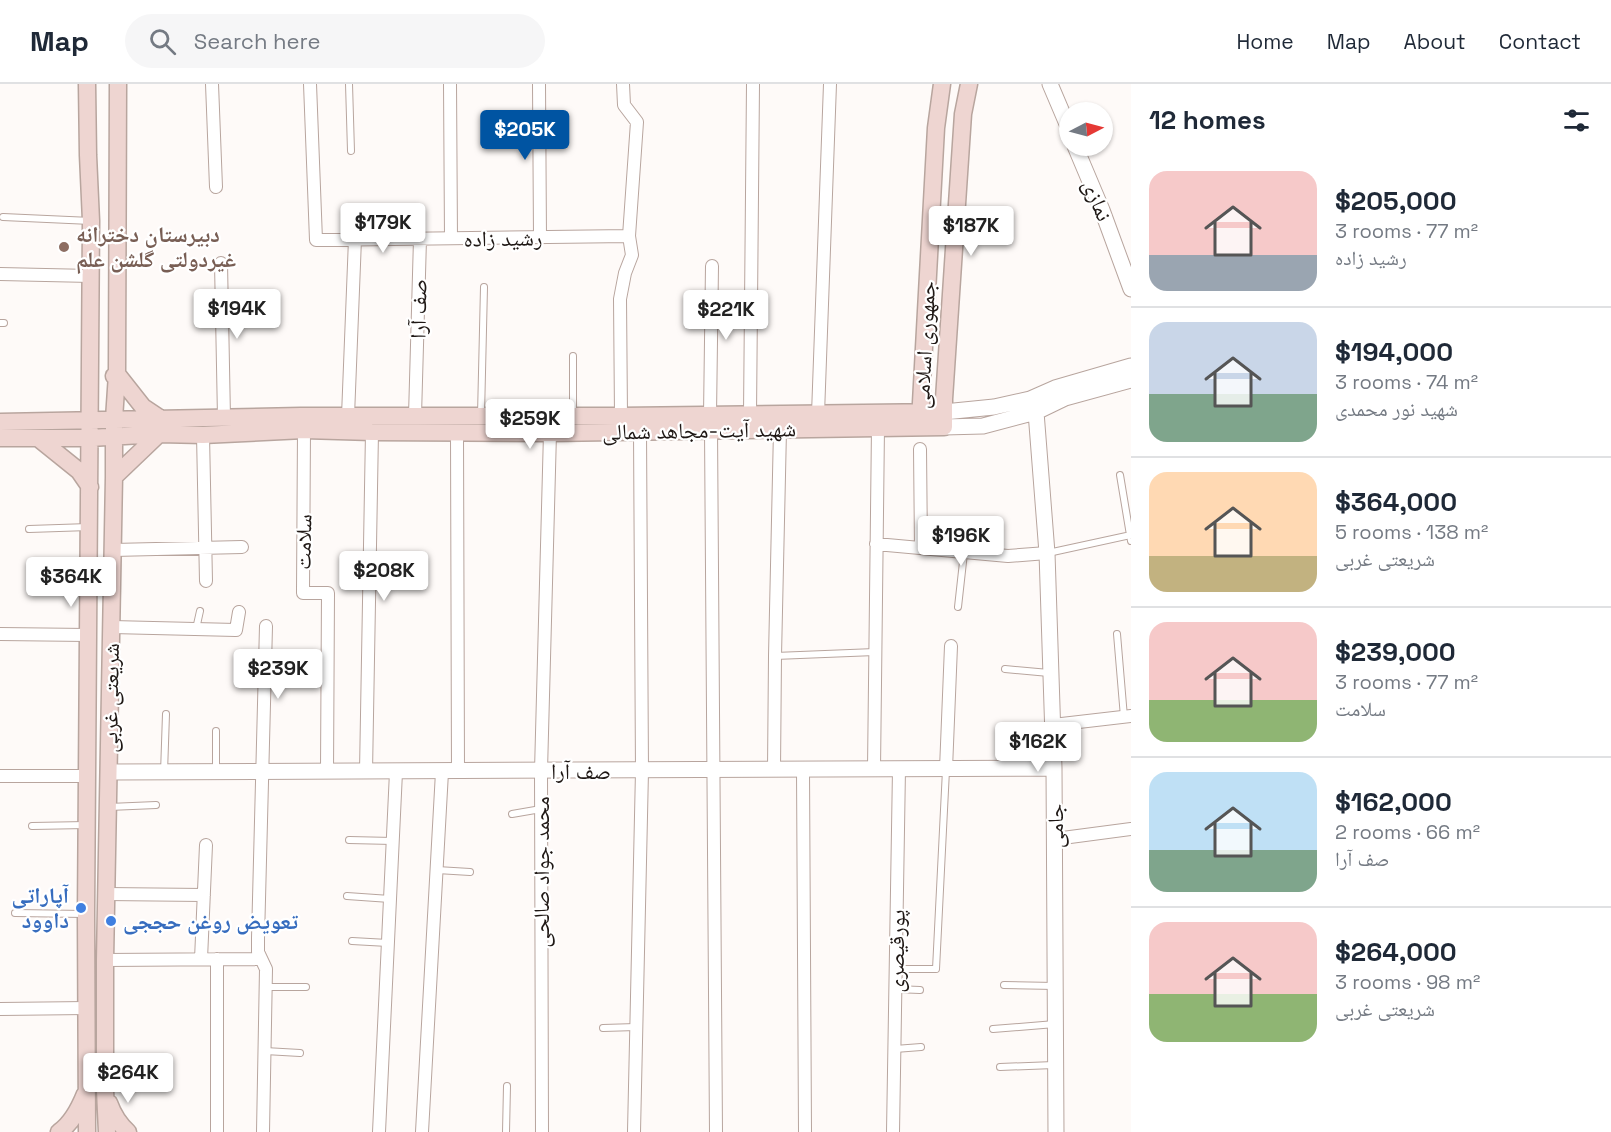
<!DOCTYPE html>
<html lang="en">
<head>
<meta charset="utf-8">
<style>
  body { margin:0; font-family:"Space Grotesk","Noto Naskh Arabic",sans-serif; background:#f6f6f7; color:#1f2937; height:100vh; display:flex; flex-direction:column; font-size:22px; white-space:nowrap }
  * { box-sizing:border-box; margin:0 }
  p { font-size:20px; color:#747a83 }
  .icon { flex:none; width:33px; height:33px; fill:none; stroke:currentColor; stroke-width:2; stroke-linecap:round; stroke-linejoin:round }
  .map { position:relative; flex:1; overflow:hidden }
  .sheet { display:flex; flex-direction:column; background:#fff; width:480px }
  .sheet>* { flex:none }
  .needle { width:39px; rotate:84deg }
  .buttons { position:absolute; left:1059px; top:18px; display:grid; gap:12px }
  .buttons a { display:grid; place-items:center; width:54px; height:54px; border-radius:50%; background:#fff; box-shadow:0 2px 4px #0004; font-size:30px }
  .price { position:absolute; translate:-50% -51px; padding:0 14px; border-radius:6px; background:#fff; color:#222; font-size:20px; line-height:39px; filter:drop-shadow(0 2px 3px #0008) }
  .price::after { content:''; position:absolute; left:50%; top:36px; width:18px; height:14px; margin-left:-9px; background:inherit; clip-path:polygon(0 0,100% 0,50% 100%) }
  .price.selected { background:#0054a2; color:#fff }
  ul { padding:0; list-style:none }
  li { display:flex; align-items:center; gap:18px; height:150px; padding:0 18px }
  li+li { border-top:2px solid #e0e1e3 }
  li span { display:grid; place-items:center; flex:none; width:168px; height:120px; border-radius:18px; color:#555 }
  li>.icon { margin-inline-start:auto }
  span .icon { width:72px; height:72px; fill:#fffc; stroke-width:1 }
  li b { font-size:26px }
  h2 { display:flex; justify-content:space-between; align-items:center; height:72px; padding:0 18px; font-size:26px }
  header { display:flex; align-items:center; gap:36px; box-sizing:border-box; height:84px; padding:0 30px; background:#fff; border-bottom:2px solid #e0e1e3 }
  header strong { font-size:28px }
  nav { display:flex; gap:33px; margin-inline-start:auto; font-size:21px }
  .search { width:420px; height:54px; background:#f6f6f7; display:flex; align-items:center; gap:15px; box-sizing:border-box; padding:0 21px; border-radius:33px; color:#747a83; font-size:22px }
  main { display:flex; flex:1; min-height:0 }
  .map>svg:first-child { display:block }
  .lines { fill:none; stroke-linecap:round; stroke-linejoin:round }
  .service-casing { stroke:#b8a59e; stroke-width:8 }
  .minor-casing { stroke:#b8a59e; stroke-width:14 }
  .tertiary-casing { stroke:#b8a59e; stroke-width:17 }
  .secondary-casing { stroke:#b8a59e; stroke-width:19 }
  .service { stroke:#fff; stroke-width:6 }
  .minor { stroke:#fff; stroke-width:12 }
  .tertiary { stroke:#fff; stroke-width:15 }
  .secondary { stroke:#eed5d1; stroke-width:16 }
  .education-dot { fill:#8d6e63; stroke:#fff; stroke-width:2 }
  .shop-dot { fill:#3f7fe0; stroke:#fff; stroke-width:2 }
  .labels { text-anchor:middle; stroke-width:4.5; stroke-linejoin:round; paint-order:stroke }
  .street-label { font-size:22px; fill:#1f1815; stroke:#fff }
  .education-label { font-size:22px; font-weight:bold; fill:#785e54; stroke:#fff; text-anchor:start }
  .shop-label { font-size:22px; font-weight:bold; fill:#366cbe; stroke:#fff; text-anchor:end }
</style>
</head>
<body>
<header>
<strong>Map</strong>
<div class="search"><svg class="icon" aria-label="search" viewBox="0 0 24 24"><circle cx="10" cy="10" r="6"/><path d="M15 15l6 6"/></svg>Search here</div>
<nav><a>Home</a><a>Map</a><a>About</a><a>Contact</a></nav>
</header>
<main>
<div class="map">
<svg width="1131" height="1048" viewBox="0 0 1131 1048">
  <rect width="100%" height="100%" fill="#fefaf8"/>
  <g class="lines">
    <defs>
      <path id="service" d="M349 0 351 67
        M3 133 91 137
        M0 239H4
        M573 272V331
        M481 331 484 203
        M1120 391 1131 457
        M29 445 89 443
        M1048 469 1131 451
        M958 523 964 469
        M196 545 200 527
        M1117 550 1124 633
        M775 572 875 568
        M1005 585 1049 589
        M216 688V647
        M164 689 166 630
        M109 723 156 721
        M512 730 541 725
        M32 742 86 741
        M349 756 393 757
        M437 786 470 788
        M347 812 390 815
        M15 829 85 830
        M352 857 388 859
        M896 885H936L946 686
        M1004 901 1055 902
        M266 903H306
        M895 905 920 906
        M603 944 636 943
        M993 945 1055 940
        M895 965 921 963
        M265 967 300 969
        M1000 983 1054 981
        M506 1048 507 1002"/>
      <path id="minor" d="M212 0 216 103
        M310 0 316 156 629 152
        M450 0 451 154
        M539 0 540 153
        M221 179 224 334
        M0 190 91 192
        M818 330 830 0
        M710 331 712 182
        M750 331 753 0
        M348 332 355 155
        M415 332 420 155
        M621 332 620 215 625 189 632 171 629 152 637 38 624 21 623 0
        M711 345 716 1048
        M304 346 303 509H328L327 688
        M457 349 458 688
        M203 351 206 497
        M920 365 921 464
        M876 460 1008 472 1047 469
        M113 466 242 463
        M112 543 236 546 239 528
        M0 550 88 551
        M1053 641 1131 632
        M874 685 878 343
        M946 685 951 562
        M774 686 775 572 780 346
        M803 686 805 1048
        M366 688 372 348
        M0 692H87
        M1055 755 1131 745
        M106 810 204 811
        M201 875 206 761
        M105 876 261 875
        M0 925 87 924
        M217 1048V875
        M263 1048 266 885 258 868V854L266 542
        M379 1048 396 688
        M422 1048 442 688
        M542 1048 541 687 550 349
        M634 1048 642 687 640 347
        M893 1048 899 685"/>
      <path id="tertiary" d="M1050 0 1070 47
        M1075 62 1102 126 1131 205
        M944 328 994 323 1030 315 1055 304 1131 282
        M1036 328 1047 469 1054 684 1056 1048
        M944 343 983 342 1036 328 1065 314 1131 296
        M109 688 1054 684"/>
      <path id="secondary" d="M87 0 88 71 91 137 86 830 87 1048
        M114 292 117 290 143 323 161 335
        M920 337 936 44 942 0
        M0 338 301 332H621L944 328
        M0 354H90L159 350 203 351 304 346 372 348 550 349 944 343V315L963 30 969 0
        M38 354 79 387 90 403
        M114 393 159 350
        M109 1019C113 1030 119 1040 128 1048
        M59 1048C72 1039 79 1025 85 1010
        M107 1048 105 1006V876L114 393V335L117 290 118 0"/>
    </defs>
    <use href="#service" class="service-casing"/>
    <use href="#minor" class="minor-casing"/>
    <use href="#tertiary" class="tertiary-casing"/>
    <use href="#secondary" class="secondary-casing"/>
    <use href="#service" class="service"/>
    <use href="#minor" class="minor"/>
    <use href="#tertiary" class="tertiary"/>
    <use href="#secondary" class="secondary"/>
  </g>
  <circle class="education-dot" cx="64" cy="163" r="6"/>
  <g class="shop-dot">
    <circle cx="81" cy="824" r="6"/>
    <circle cx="111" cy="837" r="6"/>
  </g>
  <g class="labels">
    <g class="street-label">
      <text transform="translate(1098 116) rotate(68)" y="8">نمازی</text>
      <text transform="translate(503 154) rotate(-1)" y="8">رشید زاده</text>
      <text transform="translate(418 225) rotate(-89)" y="8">صف آرا</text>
      <text transform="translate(924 261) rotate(-87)" y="8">جمهوری اسلامی</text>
      <text transform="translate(699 346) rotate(-1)" y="8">شهید آیت-مجاهد شمالی</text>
      <text transform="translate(303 458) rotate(-89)" y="8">سلامت</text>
      <text transform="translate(110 614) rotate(-89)" y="8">شریعتی غربی</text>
      <text x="581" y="695">صف آرا</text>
      <text transform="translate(1055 742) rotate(-90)" y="8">جامی</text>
      <text transform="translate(541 788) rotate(-90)" y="8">محمد جواد صالحی</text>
      <text transform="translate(896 867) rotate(-89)" y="8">پورقیصری</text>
    </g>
    <g class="education-label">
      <text x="76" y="158">دبیرستان دخترانه<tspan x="76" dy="25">غیردولتی گلشن علم</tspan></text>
    </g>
    <g class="shop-label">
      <text x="69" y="819">آپاراتی<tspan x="69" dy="25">داوود</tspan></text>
      <text x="123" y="845" text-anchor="start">تعویض روغن حججی</text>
    </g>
  </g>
</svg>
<div class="buttons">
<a><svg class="needle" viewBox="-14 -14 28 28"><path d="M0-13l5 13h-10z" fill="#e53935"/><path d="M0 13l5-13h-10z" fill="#747a83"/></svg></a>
</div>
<b class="price selected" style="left:525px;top:77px">$205K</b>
<b class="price" style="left:383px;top:170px">$179K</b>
<b class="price" style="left:971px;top:173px">$187K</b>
<b class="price" style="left:237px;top:256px">$194K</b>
<b class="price" style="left:726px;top:257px">$221K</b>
<b class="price" style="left:530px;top:366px">$259K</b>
<b class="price" style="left:961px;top:483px">$196K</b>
<b class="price" style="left:384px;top:518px">$208K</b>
<b class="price" style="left:71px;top:524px">$364K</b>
<b class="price" style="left:278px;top:616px">$239K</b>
<b class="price" style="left:1038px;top:689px">$162K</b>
<b class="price" style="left:128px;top:1020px">$264K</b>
</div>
<section class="sheet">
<h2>12 homes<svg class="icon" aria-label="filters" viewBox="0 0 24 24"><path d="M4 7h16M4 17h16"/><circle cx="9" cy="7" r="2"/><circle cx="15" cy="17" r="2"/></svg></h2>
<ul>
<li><span style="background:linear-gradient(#f6c9c9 70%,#9aa5b1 0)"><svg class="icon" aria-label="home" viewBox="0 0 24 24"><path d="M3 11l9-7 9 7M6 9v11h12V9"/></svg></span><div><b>$205,000</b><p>3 rooms · 77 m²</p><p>رشید زاده</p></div></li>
<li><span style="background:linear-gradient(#c9d6e8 60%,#7fa58c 0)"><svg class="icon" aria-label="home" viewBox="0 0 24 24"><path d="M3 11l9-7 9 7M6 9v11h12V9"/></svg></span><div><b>$194,000</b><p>3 rooms · 74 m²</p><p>شهید نور محمدی</p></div></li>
<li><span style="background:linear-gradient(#ffd9b3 70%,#c2b280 0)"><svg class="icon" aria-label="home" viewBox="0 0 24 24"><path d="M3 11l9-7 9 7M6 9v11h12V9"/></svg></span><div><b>$364,000</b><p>5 rooms · 138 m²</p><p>شریعتی غربی</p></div></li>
<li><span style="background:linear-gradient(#f6c9c9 65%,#8fb573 0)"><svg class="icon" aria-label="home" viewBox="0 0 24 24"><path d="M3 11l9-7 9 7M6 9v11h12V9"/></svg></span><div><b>$239,000</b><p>3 rooms · 77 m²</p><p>سلامت</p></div></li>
<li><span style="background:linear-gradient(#bfe0f5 65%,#7fa58c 0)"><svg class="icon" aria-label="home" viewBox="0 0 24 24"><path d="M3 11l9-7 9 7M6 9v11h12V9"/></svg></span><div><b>$162,000</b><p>2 rooms · 66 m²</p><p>صف آرا</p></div></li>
<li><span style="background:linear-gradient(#f6c9c9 60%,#8fb573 0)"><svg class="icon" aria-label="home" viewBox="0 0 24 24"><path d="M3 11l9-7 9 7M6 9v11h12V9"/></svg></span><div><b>$264,000</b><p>3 rooms · 98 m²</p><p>شریعتی غربی</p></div></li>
</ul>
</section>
</main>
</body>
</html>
